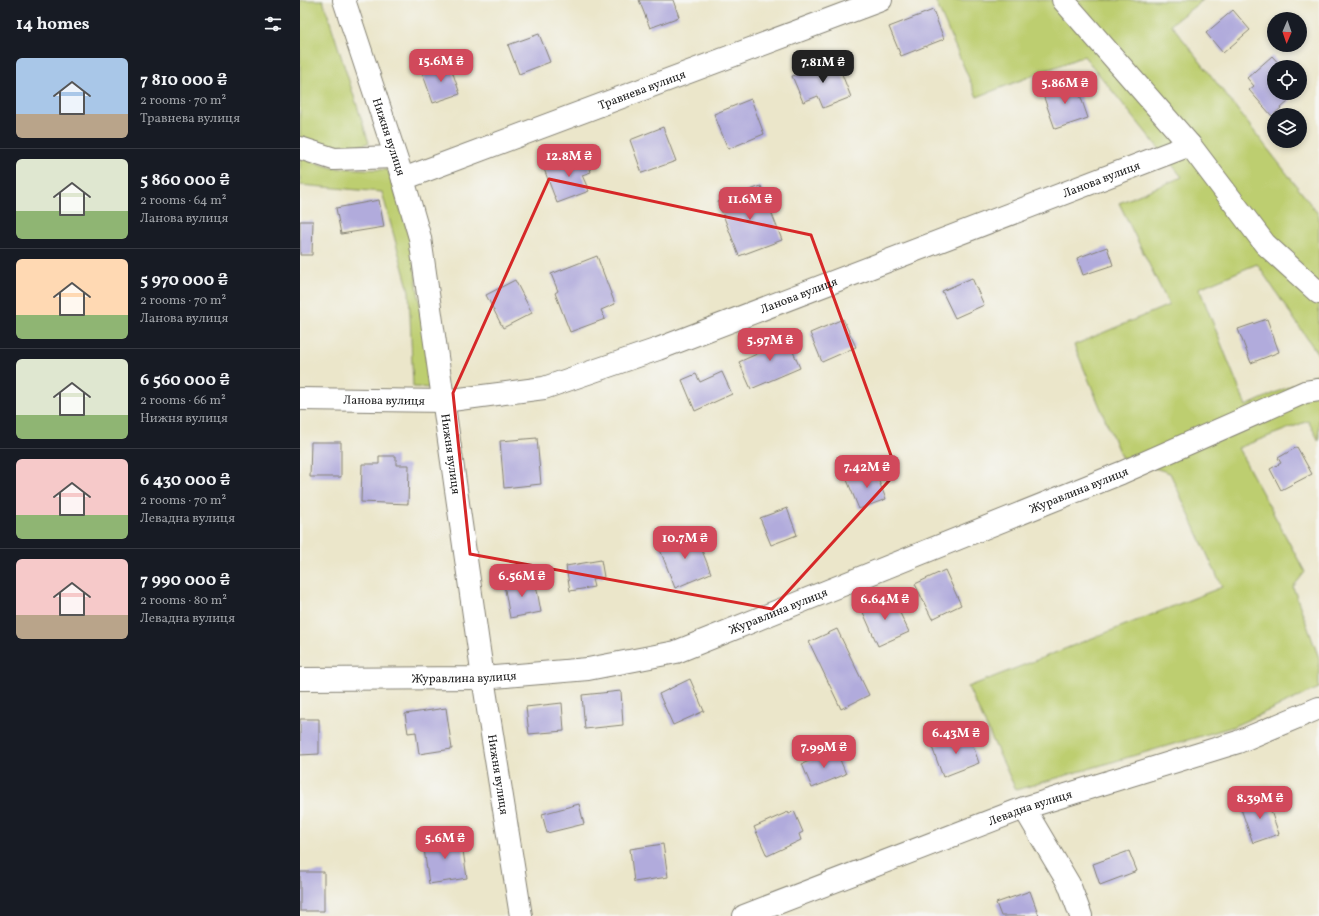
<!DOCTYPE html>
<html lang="en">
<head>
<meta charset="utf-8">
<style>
  body { margin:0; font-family:Vollkorn,serif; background:#242831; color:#f1f3f6; height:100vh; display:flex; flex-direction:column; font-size:15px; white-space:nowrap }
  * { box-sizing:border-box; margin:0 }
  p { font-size:13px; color:#9ea1a6 }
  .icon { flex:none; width:22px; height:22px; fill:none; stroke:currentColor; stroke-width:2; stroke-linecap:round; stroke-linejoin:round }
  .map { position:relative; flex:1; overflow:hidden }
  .details { display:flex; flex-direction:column; background:#171b24; width:300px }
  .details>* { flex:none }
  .needle { width:26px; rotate:182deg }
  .controls { position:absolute; left:967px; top:12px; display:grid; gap:8px }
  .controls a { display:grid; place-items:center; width:40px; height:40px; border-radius:50%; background:#171b24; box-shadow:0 2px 6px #0003; font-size:20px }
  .price { position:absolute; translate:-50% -34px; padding:0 9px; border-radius:8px; background:#d1495b; color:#fff; font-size:13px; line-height:26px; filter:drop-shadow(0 1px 2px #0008) }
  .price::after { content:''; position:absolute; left:50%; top:24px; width:12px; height:9px; margin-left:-6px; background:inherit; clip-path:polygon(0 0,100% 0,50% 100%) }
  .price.current { background:#222; color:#fff }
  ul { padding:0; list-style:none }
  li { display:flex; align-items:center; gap:12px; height:100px; padding:0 16px }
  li+li { border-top:1px solid #363941 }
  li span { display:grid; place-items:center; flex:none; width:112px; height:80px; border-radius:6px; color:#555 }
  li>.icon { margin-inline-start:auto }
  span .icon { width:48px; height:48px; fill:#fffc; stroke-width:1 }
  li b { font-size:17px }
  h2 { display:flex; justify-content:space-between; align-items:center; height:48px; padding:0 16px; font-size:17px }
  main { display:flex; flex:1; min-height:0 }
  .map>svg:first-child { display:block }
  .green { fill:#bdce70; stroke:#6c7546 }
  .building { fill:#b1abdc }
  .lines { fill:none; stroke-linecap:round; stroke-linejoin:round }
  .minor-casing { stroke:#848173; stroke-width:24 }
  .minor { stroke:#fff; stroke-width:22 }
  .marked { fill:none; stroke:#d62828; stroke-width:3; stroke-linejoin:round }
  .labels { text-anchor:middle; stroke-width:3; stroke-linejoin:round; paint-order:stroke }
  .street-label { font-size:12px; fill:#1c1c1c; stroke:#f6f6f2 }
</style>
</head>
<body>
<main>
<section class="details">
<h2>14 homes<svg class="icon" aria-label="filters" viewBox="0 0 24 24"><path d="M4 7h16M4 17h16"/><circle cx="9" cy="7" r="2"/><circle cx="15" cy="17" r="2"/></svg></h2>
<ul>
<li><span style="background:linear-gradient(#a9c7e8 70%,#b9a48a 0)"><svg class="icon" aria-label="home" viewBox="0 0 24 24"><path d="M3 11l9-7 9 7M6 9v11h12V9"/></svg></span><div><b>7 810 000 ₴</b><p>2 rooms · 70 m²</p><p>Травнева вулиця</p></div></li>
<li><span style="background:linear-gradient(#dfe7d0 65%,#8fb573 0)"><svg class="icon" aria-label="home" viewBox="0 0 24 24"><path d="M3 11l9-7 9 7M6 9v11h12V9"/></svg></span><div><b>5 860 000 ₴</b><p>2 rooms · 64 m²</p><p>Ланова вулиця</p></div></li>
<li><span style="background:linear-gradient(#ffd9b3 70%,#8fb573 0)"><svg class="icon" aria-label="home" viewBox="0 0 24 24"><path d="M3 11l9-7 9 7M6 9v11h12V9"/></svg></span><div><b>5 970 000 ₴</b><p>2 rooms · 70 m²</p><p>Ланова вулиця</p></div></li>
<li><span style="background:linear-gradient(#dfe7d0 70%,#8fb573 0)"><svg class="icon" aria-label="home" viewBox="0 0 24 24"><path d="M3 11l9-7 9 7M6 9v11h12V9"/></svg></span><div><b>6 560 000 ₴</b><p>2 rooms · 66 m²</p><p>Нижня вулиця</p></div></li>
<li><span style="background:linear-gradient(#f6c9c9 70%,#8fb573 0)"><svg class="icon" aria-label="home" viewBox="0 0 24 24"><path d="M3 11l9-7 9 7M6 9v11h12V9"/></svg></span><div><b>6 430 000 ₴</b><p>2 rooms · 70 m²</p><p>Левадна вулиця</p></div></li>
<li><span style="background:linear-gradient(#f6c9c9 70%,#b9a48a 0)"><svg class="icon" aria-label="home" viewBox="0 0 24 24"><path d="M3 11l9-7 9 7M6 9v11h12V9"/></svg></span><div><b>7 990 000 ₴</b><p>2 rooms · 80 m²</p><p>Левадна вулиця</p></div></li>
</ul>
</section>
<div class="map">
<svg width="1019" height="916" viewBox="0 0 1019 916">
  <rect width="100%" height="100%" fill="#f6f6f2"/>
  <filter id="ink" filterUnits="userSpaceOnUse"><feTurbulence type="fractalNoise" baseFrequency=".025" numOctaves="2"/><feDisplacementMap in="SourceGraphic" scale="8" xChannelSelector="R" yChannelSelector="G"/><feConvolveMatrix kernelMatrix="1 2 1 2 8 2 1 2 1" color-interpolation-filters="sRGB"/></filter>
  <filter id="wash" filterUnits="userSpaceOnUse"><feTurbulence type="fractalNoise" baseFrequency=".012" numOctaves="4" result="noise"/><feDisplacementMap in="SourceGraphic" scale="16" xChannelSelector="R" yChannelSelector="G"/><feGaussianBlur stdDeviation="0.9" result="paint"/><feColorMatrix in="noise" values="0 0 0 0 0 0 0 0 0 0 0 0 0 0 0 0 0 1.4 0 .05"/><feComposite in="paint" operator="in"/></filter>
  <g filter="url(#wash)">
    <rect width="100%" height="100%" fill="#ebe6ca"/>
    <path class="green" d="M0 0H23L69 143 34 152 0 141Z
      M635 0H903L871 24 1019 215V356L957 264 899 288 946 406 1019 373V441L1008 421 938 448 1005 572 993 587 1019 658V688L932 727 716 790 668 687 922 587 870 473 821 457 774 345 869 305 819 203 882 177 784 56 677 97Z
      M0 158 33 168 88 170 111 242 132 388 113 387 109 291 82 192 0 185Z"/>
    <g id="blocks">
      <path class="building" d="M339 0H373L379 17 350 28Z
        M633 10 644 39 601 56 589 27Z
        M933 10 950 30 923 53 906 33Z
        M239 34 250 62 219 74 208 45Z
        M972 56 982 67H974V93H998L972 116 949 90 954 86 947 78Z
        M536 59 551 97 523 108 518 96 503 102 492 76Z
        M149 62 160 94 133 103 122 72Z
        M775 80 788 118 755 129 742 92Z
        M451 99 464 134 428 149 414 114Z
        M363 127 376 161 342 173 330 140Z
        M285 154 291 172 282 175 289 191 257 203 244 169Z
        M461 186 482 240 439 256 418 202Z
        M79 200 84 227 41 234 36 208Z
        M0 221H13L12 255H0Z
        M807 247 813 265 783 275 777 258Z
        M297 256 315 304 301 310 305 319 270 332 255 293 258 291 251 274Z
        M672 278 684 305 655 318 642 291Z
        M215 280 232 313 203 328 186 295Z
        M543 319 556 347 522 362 510 333Z
        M967 319 979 352 951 363 938 329Z
        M485 333 500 368 451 389 439 362 459 353 456 346Z
        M422 372 432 394 395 411 382 380 396 374 400 382Z
        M237 438 241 484 204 488 200 441Z
        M11 442H41V477H10Z
        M997 447 1012 474 981 490 970 469 981 463 978 458Z
        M79 456H96V465H109L108 504 61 502 62 464H79Z
        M574 469 586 499 559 509 547 480Z
        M487 508 497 535 471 545 460 518Z
        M395 533 411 573 375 588 359 547Z
        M301 560 304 577 292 579 294 587 270 591 266 566Z
        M645 570 661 605 632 619 615 584Z
        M235 579 241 612 210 618 204 584Z
        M592 596 609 632 578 646 562 610Z
        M537 629 569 695 541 709 509 642Z
        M390 679 404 711 373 725 359 694Z
        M321 691 323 725 285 729 282 695Z
        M262 703 264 731 229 734 226 707Z
        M146 708 152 749 119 754 116 732 108 733 105 714Z
        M0 719H19V754L0 755Z
        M669 734 679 763 643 777 632 747Z
        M536 750 546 774 512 788 502 764Z
        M966 797 979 834 953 843 940 806Z
        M279 804 284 824 247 833 242 814Z
        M494 811 503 832 499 834 501 840 467 856 454 827 488 812 489 814Z
        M161 837 167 878 129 884 123 842Z
        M363 844 368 877 334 882 330 849Z
        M829 851 837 871 800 885 793 864Z
        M0 872H24V911H0Z
        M730 891 739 916H701L696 903Z"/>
    </g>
  </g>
  <g filter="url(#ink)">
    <use href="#blocks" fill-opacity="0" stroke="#848173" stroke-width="1"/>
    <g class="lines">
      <defs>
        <g id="minor">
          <path id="s1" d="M44 0 103 179 120 238 183 678 221 916"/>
          <path d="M763 0 890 145 965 244 1019 293"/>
          <path d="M0 148 34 159 95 157"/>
          <path id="s2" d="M103 179 581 0"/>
          <path id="s3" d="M0 399 144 401 244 388 358 349 890 145"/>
          <path id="s4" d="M0 679 183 678 288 669 376 652 821 473 1005 392 1019 390"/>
          <path d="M724 808 769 884 781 916"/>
          <path id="s5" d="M444 916 724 808 938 742 1019 708"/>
        </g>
      </defs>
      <use href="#minor" class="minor-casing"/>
      <use href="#minor" class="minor"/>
    </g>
  </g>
  <path class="marked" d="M249 179 511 235 597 472 472 609 170 554 153 393Z"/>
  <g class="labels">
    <g class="street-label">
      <text dy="4" stroke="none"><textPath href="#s2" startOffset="255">Травнева вулиця</textPath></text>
      <text dy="4" stroke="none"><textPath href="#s1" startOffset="144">Нижня вулиця</textPath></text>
      <text dy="4" stroke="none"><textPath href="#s3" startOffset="840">Ланова вулиця</textPath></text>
      <text dy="4" stroke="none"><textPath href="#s3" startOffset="516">Ланова вулиця</textPath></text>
      <text dy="4" stroke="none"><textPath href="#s3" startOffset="84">Ланова вулиця</textPath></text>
      <text dy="4" stroke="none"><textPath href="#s1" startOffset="468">Нижня вулиця</textPath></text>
      <text dy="4" stroke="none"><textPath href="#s4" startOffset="812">Журавлина вулиця</textPath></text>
      <text dy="4" stroke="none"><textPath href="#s4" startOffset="488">Журавлина вулиця</textPath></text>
      <text dy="4" stroke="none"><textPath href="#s4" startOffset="164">Журавлина вулиця</textPath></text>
      <text dy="4" stroke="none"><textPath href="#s1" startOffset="792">Нижня вулиця</textPath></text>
      <text dy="4" stroke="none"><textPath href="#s5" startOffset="306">Левадна вулиця</textPath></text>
    </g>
  </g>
</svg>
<div class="controls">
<a><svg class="needle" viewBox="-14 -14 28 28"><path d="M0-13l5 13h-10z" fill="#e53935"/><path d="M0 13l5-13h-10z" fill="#9ea1a6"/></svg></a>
<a><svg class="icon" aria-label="locate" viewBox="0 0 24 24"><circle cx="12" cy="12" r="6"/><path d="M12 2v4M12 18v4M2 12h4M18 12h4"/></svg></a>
<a><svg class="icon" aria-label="layers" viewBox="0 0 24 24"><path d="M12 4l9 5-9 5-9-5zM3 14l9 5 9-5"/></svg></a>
</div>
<b class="price" style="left:141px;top:83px">15.6M ₴</b>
<b class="price current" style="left:523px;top:84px">7.81M ₴</b>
<b class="price" style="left:765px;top:105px">5.86M ₴</b>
<b class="price" style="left:269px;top:178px">12.8M ₴</b>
<b class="price" style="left:450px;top:221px">11.6M ₴</b>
<b class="price" style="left:470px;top:362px">5.97M ₴</b>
<b class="price" style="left:567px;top:489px">7.42M ₴</b>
<b class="price" style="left:385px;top:560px">10.7M ₴</b>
<b class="price" style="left:222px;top:598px">6.56M ₴</b>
<b class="price" style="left:585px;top:621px">6.64M ₴</b>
<b class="price" style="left:656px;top:755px">6.43M ₴</b>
<b class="price" style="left:524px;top:769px">7.99M ₴</b>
<b class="price" style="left:960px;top:820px">8.39M ₴</b>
<b class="price" style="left:145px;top:860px">5.6M ₴</b>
</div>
</main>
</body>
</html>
